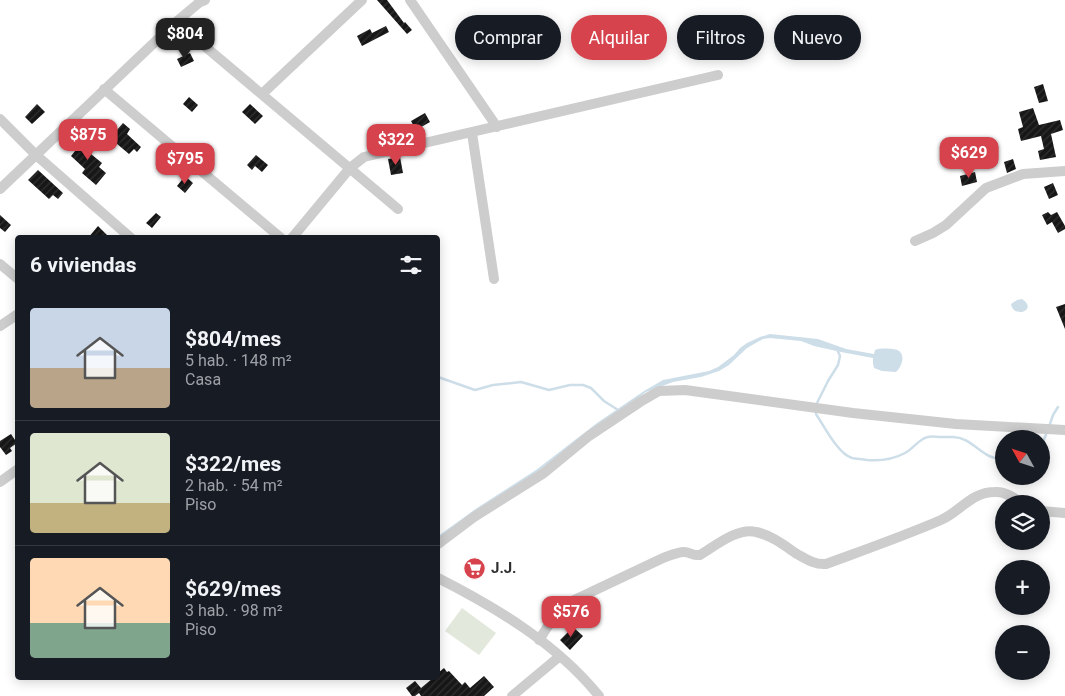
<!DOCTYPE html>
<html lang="es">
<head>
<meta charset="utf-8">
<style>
  body { margin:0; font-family:Roboto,sans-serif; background:#242831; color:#f1f3f6; height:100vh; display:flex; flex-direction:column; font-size:19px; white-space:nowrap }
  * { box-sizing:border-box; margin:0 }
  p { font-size:16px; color:#9ea1a6 }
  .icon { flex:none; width:28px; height:28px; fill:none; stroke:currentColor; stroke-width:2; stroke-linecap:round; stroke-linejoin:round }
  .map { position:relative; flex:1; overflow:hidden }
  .panel { position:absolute; left:15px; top:235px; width:425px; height:445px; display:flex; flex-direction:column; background:#171b24; border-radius:5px; box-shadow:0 2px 12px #0003 }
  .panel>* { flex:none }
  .banner { position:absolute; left:455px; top:15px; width:475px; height:45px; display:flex; gap:10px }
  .needle { width:32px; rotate:310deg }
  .fabs { position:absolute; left:995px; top:430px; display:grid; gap:10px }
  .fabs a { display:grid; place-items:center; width:55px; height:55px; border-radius:50%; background:#171b24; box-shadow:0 2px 12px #0003; font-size:25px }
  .price { position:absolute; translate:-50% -42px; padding:0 11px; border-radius:10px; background:#d6434d; color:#fff; font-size:16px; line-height:32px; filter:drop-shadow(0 1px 2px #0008) }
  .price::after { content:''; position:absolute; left:50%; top:30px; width:15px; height:11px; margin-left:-8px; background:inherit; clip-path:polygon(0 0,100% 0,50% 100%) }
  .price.current { background:#222; color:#fff }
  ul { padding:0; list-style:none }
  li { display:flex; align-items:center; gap:15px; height:125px; padding:0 15px }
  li+li { border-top:1px solid #363941 }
  li span { display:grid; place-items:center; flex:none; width:140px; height:100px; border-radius:5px; color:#555 }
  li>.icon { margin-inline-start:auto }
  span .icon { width:60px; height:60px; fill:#fffc; stroke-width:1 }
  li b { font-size:21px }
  h2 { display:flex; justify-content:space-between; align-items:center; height:60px; padding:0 15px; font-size:21px }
  .pill { padding:0 18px; border-radius:22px; background:#171b24; box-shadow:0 2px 12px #0003; font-size:18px; line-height:45px }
  .pill.current { background:#d6434d; color:#fff }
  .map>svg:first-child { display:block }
  .park { fill:#e3e8dc }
  .water { fill:#cddee9 }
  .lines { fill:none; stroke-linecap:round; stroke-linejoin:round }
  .stream { stroke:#cddee9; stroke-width:2.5 }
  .building { fill:url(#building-hatch) }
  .minor { stroke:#cdcdcd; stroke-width:10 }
  .labels { text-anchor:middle; stroke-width:5; stroke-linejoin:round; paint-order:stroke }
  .poi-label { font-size:15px; font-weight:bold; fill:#303030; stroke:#fff; text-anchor:start }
</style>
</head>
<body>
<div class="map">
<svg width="1065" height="696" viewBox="0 0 1065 696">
  <defs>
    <pattern id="building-hatch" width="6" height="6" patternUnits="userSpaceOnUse" patternTransform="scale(1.25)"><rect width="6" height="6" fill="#171717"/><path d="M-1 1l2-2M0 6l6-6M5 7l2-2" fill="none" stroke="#303030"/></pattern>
  </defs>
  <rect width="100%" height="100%" fill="#fff"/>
  <path class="park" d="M462 608 496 633 479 655 445 631Z"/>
  <path class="water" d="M1022 299C1039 310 1013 319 1011 304L1017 300Z
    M770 334 818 339 846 349 874 354 875 350C880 348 894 348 899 351 906 356 901 368 896 372L882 371 874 368 873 364V358L841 352 814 346 801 341 770 338 763 339 747 348 729 365 719 371 701 377 673 382 646 392 551 464 438 539V536L477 508 536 470 597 423 644 391 663 380 709 371 718 367 734 355 740 348 747 343 760 337Z"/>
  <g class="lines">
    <path class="stream" d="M438 377 475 390 493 385 521 382 549 390 570 385H583L591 388 604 401 618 410
      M816 405 828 381 838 365 840 356 837 349
      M816 410V414C824 426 838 454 852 458 857 459 862 459 867 460 880 461 894 459 905 453 911 450 916 443 923 439 929 435 934 437 941 437 945 437 949 437 953 437 973 437 983 461 1004 459
      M1049 427 1053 415 1058 407
      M1041 447 1047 432"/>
  </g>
  <path class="building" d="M377 0H387L404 23 405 22 412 30 407 34Z
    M386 26 389 32 362 46 357 36 370 29 372 33Z
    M190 53 194 61 181 67 177 59Z
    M1043 84 1048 101 1039 103 1034 87Z
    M189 97 198 105 192 112 183 104Z
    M37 104 45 112 32 124 25 117Z
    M250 104 263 116 255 124 242 112Z
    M1033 108 1039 125 1060 120 1063 130 1051 134 1056 157 1040 160 1038 151 1044 149 1041 136 1021 141 1018 129 1023 127 1019 112Z
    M425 113 430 122 416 130 411 121Z
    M123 123 130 129 127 134 141 147 137 152 134 149 129 154 110 138Z
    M84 134 93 142 86 150 102 163 99 167 106 173 96 185 82 173 85 169 71 156 80 145 76 142Z
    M256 155 268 165 262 172 255 166 252 170 247 165Z
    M400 157 403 173 391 175 388 159Z
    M1013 159 1016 169 1007 173 1004 162Z
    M38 170 63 193 58 199 53 195 49 199 28 180Z
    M975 172 977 182 962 186 960 176Z
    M185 176 193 183 185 193 177 186Z
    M1053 183 1058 195 1049 199 1044 187Z
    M1048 212 1051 215 1057 212 1065 226V229L1058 233 1052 222 1047 225 1042 215Z
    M156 213 161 217 152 228 146 223Z
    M0 215 11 225 5 232 0 228Z
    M98 226 110 238H88Z
    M1065 304V329L1056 307Z
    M11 434 17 443 10 448 12 451 6 455 0 447V441Z
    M573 627 583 636 570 650 560 640Z
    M444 668 447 672 449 671 462 685 465 682 470 688 484 676 494 687 484 696H421L419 693 415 696H412L406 688 415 681 421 688 433 678H438V673Z"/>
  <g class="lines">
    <path class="minor" d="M410 0 497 127
      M176 22 398 209
      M104 89 281 238
      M262 94 362 0
      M0 119 36 155 131 238
      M472 133 494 279
      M0 189 176 22 200 2 205 0
      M292 238 350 168 364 157 718 75
      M915 241 933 233 946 225 986 188 1023 174 1065 171
      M0 264 18 279
      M0 326 18 314
      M0 482 18 469
      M1041 511 1065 513
      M438 544 474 517 544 473 589 436 640 402 659 391 685 390 853 413 956 424 1065 430
      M438 578C497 608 557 644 599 696
      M539 640 548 626 557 615 570 602 663 558C669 556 677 552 684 552 690 552 693 556 700 555 715 546 738 527 756 532 771 535 785 546 797 554 806 559 815 565 826 564 864 550 904 536 941 520 961 511 971 492 995 492 1005 491 1015 498 1023 504
      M512 696 560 656"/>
  </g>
  <defs>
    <symbol id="supermarket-disc" viewBox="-11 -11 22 22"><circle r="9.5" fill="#d6434d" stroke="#fff"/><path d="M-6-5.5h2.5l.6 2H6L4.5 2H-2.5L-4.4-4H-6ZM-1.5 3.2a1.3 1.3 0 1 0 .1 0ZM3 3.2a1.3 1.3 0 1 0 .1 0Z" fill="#fff"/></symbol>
  </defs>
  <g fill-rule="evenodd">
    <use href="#supermarket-disc" x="462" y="556" width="25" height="25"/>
  </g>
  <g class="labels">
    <g class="poi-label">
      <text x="491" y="573">J.J.</text>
    </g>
  </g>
</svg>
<div class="fabs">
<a><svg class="needle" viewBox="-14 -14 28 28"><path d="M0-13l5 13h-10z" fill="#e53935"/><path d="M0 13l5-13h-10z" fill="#9ea1a6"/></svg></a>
<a><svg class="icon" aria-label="layers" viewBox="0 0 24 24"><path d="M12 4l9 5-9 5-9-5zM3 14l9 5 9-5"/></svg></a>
<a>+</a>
<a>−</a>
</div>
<b class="price current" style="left:185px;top:60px">$804</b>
<b class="price" style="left:88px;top:161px">$875</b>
<b class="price" style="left:396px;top:166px">$322</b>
<b class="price" style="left:969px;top:179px">$629</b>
<b class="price" style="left:185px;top:185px">$795</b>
<b class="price" style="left:571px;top:638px">$576</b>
<div class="banner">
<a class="pill">Comprar</a>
<a class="pill current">Alquilar</a>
<a class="pill">Filtros</a>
<a class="pill">Nuevo</a>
</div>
<section class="panel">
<h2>6 viviendas<svg class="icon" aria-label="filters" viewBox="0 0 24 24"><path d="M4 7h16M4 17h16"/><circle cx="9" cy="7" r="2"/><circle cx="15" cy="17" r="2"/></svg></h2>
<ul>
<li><span style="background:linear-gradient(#c9d6e8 60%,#b9a48a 0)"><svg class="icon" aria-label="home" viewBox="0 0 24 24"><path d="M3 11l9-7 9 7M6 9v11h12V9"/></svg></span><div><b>$804/mes</b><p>5 hab. · 148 m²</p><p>Casa</p></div></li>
<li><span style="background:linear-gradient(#dfe7d0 70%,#c2b280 0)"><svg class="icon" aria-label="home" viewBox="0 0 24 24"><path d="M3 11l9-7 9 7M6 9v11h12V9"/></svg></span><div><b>$322/mes</b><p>2 hab. · 54 m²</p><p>Piso</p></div></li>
<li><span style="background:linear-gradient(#ffd9b3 65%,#7fa58c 0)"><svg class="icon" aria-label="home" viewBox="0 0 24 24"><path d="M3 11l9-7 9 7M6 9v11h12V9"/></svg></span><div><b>$629/mes</b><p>3 hab. · 98 m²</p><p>Piso</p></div></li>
</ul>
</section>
</div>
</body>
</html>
